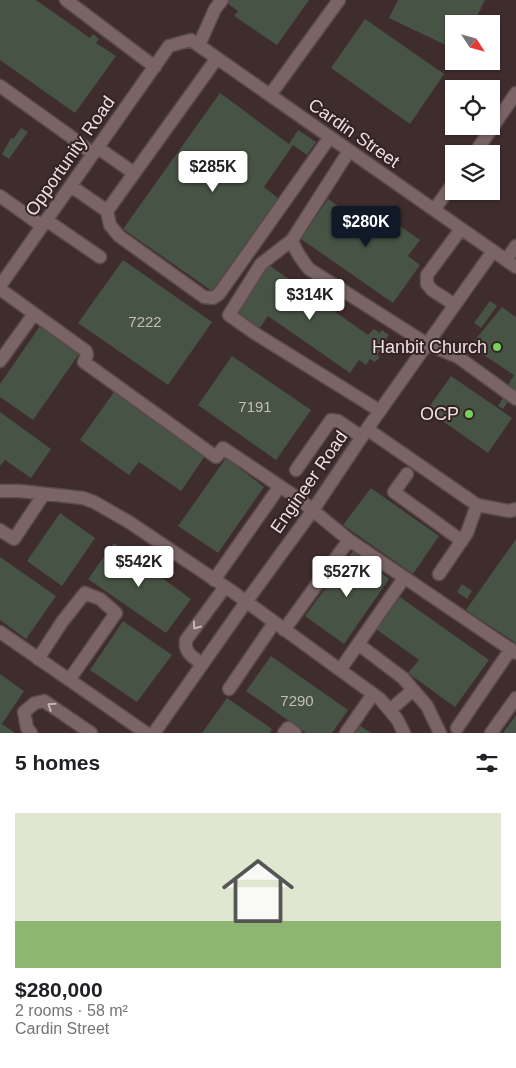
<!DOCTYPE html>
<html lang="en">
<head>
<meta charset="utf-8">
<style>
  body { margin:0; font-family:Arial,sans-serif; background:#f6f6f6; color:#202124; height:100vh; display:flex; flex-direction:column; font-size:19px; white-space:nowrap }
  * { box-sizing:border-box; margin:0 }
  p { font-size:16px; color:#757577 }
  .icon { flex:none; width:28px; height:28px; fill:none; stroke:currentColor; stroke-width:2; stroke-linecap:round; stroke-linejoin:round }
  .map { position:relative; height:733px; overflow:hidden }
  .side { display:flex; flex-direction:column; background:#fff; flex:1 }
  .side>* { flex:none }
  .needle { width:32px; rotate:126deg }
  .tools { position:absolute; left:445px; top:15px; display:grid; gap:10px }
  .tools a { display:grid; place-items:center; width:55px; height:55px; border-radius:0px; background:#fff; box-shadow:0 1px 4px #0004; font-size:25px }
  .price { position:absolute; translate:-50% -42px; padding:0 11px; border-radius:5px; background:#fff; color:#222; font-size:16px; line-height:32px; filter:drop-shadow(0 1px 2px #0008) }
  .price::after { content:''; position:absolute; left:50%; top:30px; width:15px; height:11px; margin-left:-8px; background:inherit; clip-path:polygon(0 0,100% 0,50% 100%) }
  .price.current { background:#111827; color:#fff }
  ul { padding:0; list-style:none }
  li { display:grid; align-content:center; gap:10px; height:265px; padding:0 15px }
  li+li { border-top:1px solid #e0e0e0 }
  li span { display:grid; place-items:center; height:155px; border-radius:0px; color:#555 }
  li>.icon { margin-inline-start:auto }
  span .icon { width:90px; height:90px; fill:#fffc; stroke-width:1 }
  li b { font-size:21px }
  h2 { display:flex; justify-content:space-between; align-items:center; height:60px; padding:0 15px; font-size:21px }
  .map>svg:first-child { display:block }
  .building { fill:#475344 }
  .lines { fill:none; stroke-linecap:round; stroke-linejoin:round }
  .minor-casing { stroke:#59494b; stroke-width:15 }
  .minor { stroke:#7a6465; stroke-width:12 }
  .oneway { stroke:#c5b5b6 }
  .poi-dot { fill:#75d25b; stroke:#342224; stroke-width:2 }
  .labels { text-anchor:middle; stroke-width:4; stroke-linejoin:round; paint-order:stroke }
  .number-label { font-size:15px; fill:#c4bdba }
  .street-label { font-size:18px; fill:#ede0e1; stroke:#342224 }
  .poi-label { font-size:18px; fill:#ede0e1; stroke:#342224; text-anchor:end }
</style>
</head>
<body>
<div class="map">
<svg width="516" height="733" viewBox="0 0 516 733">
  <rect width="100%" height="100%" fill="#3f2c2d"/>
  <path class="building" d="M0 0H36L90 38 93 34 99 39 96 43 116 56 75 113 0 60Z
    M229 0H309L277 45 234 16 238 11 227 3Z
    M398 0H485L473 24H454V49L389 18Z
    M365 19 444 74 410 124 331 68Z
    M220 93 289 144 298 130 316 142 307 155 293 145 264 187 278 198 212 291 123 229Z
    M21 128 28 132 9 159 2 154 11 138 13 139Z
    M328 199 366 226 377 210 420 240 408 256 420 265 393 303 301 239Z
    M123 260 212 322 168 385 78 323Z
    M269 265 368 335 374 329 380 333 382 330 389 335 384 341 386 343 377 355 380 357 375 362 370 359 366 365 359 360 350 373 268 316 260 328 236 312Z
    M490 301 497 306 481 328 474 323Z
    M502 307 516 317V391L508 385 514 375 476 350 480 344 475 340Z
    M40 326 79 354 33 420 0 397V384Z
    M232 356 311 410 276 460 198 405Z
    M451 376 512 418 488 453 427 410Z
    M114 392 205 456 181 491 139 462 129 475 80 440Z
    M504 396 509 400 503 409 498 406Z
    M0 412 51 449 31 478 5 460 0 466Z
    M226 458 264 487 218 553 178 526Z
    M371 488 439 536 413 574 343 525Z
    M60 513 95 538 62 586 27 561Z
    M516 539V643L466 610Z
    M114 543 191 599 166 633 88 579Z
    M353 551 389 579 344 644 305 616Z
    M0 557 56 596 26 639 0 620Z
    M462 584 472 591 467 599 457 592Z
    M400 597 489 660 455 707 408 673 419 660 376 629Z
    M123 621 172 655 137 702 90 670Z
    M271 656 348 710 332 733H306L246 691Z
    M0 674 24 691 2 724 15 733H0Z
    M227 698 272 729 270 733H202Z
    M516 715V733H503Z
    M360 726 371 733H355Z"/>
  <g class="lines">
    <defs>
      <path id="minor" d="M66 0 155 67
        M199 45 215 9 222 0
        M0 86 70 136 93 154
        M270 95 339 0
        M98 148 134 173
        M349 151 292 240C295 251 302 260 309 269L427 344 458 357 516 399
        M474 154 516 93
        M71 186 107 211 110 225 119 236 204 297 213 298 219 294 330 137
        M0 196 42 226
        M434 210 454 182
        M107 211 217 58
        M46 220 100 257
        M292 240 261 264 229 315 256 334 380 411
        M506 260 516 246
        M0 286 169 46 191 40 516 267
        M0 289 86 351 87 355 84 362 216 457 223 448 299 499 349 540 516 653
        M455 305 432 290 427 284V275L461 229
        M0 361 34 314
        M367 429 477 505 510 511 516 509
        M296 470 331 420 338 421 362 437
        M407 474 394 492 462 541
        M0 491H20L83 498 94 502 129 522 233 592 380 699 397 719 404 733
        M0 530 14 539 44 494
        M439 574 467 533 477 505
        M214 580 280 486
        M284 630 349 540
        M0 632 146 733
        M358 644 403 678 427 706 440 733
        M38 659 62 622 85 593 100 599 116 613 69 680
        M202 664C193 657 184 653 186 640L225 587
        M340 670 404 578
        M229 689 274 623
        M390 710 413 690
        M457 728 511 649
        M31 733 27 728 24 712 35 703 44 701 91 733
        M154 733 246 602 313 510 367 429 493 251
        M284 733 288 728 295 733
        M346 733 373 694
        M491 733 516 698"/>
    </defs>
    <use href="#minor" class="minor-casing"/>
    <use href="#minor" class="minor"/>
  </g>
  <defs><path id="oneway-chevron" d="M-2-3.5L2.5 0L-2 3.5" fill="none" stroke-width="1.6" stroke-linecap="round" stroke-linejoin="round" transform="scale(1.25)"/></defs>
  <g class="oneway">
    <use href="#oneway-chevron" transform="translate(196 626) rotate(126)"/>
    <use href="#oneway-chevron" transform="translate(51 706) rotate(-146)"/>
  </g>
  <g class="poi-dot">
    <circle cx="497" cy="347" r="5"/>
    <circle cx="469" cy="414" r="5"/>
  </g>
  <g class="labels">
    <g class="number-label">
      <text x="145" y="327">7222</text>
      <text x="255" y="412">7191</text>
      <text x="297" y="706">7290</text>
    </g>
    <g class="street-label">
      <text transform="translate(354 133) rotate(35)" y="6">Cardin Street</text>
      <text transform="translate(70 156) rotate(-55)" y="6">Opportunity Road</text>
      <text transform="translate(309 482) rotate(-55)" y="6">Engineer Road</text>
    </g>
    <g class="poi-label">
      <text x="487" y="353">Hanbit Church</text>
      <text x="459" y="420">OCP</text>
    </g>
  </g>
</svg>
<div class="tools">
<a><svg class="needle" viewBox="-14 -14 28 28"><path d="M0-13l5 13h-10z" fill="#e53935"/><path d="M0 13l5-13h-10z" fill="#757577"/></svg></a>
<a><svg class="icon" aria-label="locate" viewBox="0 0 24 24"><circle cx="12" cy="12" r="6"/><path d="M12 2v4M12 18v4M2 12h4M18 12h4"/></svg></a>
<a><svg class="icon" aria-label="layers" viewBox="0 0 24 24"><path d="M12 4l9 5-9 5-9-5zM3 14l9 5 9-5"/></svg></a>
</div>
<b class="price" style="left:213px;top:193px">$285K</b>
<b class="price current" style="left:366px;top:248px">$280K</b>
<b class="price" style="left:310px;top:321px">$314K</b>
<b class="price" style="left:139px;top:588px">$542K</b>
<b class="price" style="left:347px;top:598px">$527K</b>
</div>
<section class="side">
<h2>5 homes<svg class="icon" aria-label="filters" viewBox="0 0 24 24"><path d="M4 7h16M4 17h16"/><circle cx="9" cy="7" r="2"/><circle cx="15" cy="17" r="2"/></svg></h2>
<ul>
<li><span style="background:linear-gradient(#dfe7d0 70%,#8fb573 0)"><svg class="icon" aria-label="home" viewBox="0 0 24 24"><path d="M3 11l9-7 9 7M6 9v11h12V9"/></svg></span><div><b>$280,000</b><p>2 rooms · 58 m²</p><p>Cardin Street</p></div></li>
</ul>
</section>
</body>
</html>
